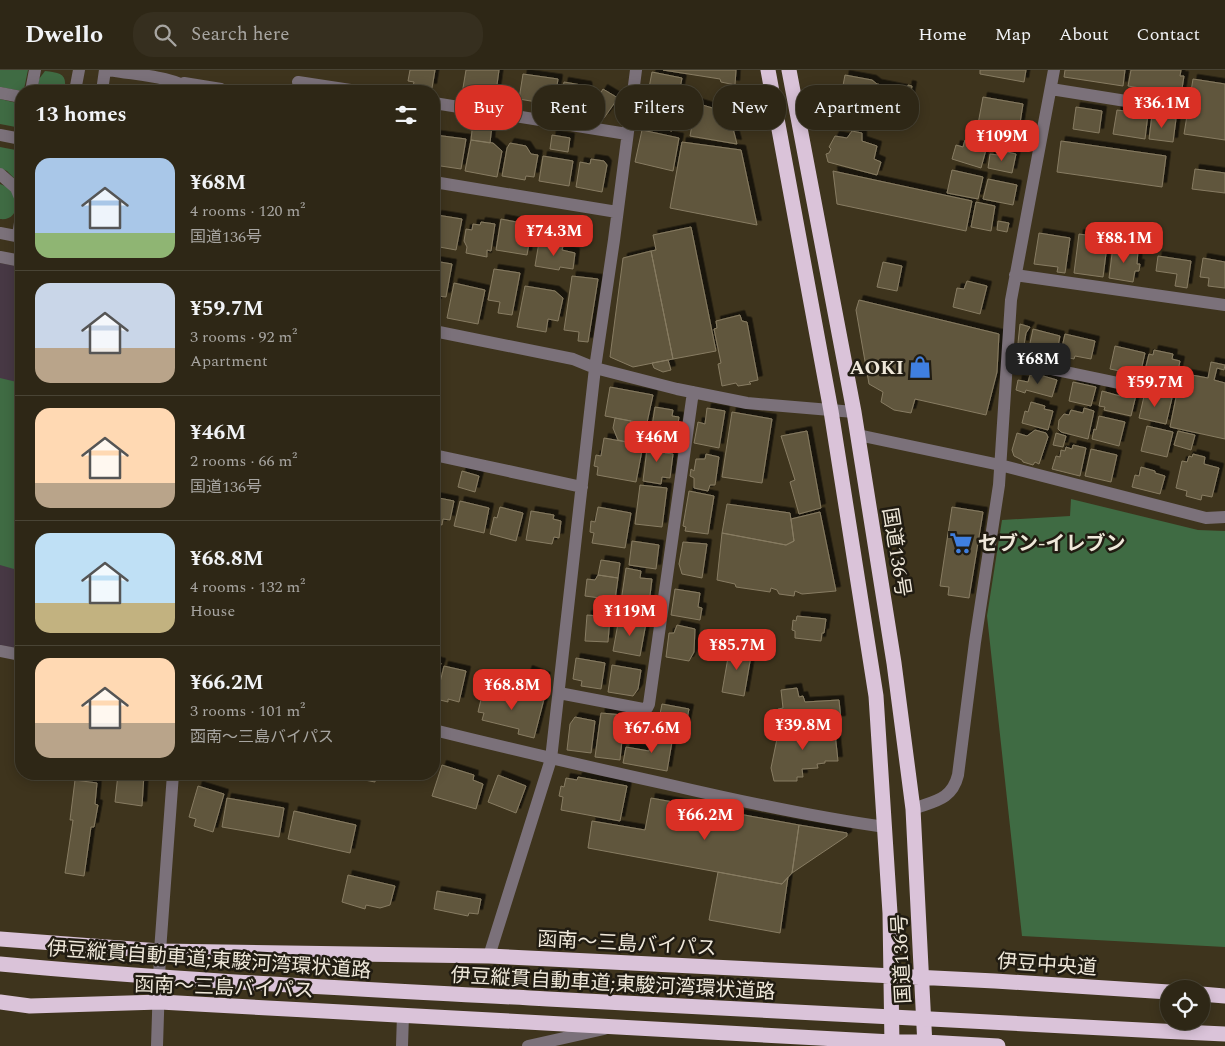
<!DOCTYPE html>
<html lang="en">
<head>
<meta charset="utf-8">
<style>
  body { margin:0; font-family:Spectral,"Noto Sans JP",serif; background:#362f1f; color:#f1f3f6; height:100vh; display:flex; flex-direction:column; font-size:19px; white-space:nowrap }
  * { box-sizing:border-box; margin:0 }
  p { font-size:16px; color:#a7a5a1 }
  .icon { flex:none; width:28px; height:28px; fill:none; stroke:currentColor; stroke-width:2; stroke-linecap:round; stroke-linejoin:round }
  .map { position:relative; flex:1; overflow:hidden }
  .side { position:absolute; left:15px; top:15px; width:425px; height:695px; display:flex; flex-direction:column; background:#2e2716; border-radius:20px; box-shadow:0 2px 12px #0003,0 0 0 1px #494435 }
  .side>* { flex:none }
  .top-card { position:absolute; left:455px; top:15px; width:475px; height:45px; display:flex; gap:10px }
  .tools { position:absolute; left:1160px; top:910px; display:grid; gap:10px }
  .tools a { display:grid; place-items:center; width:50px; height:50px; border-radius:50%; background:#2e2716; box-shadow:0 2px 12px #0003,0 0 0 1px #494435; font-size:25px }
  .price { position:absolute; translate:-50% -42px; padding:0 11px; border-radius:10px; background:#d93025; color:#fff; font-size:16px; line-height:32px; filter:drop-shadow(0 1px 2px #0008) }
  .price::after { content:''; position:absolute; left:50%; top:30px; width:15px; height:11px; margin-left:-8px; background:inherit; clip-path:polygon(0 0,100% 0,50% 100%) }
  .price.active { background:#222; color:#fff }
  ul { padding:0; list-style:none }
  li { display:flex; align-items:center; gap:15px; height:125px; padding:0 20px }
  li+li { border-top:1px solid #494435 }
  li span { display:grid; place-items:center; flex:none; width:140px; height:100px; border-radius:15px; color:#555 }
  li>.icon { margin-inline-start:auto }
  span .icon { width:60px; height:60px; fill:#fffc; stroke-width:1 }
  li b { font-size:21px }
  h2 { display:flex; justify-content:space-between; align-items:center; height:60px; padding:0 20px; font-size:21px }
  .pill { padding:0 18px; border-radius:20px; background:#2e2716; box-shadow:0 2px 12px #0003,0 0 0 1px #494435; font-size:18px; line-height:45px }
  .pill.active { background:#d93025; color:#fff }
  header { display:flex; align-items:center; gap:30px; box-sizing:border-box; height:70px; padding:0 25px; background:#2e2716; border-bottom:1px solid #494435 }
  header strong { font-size:24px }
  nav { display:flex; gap:28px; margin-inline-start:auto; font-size:18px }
  .search { width:350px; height:45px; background:#362f1f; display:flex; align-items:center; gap:12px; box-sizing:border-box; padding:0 18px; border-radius:20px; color:#a7a5a1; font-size:19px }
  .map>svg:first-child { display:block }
  .education { fill:#473844 }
  .green { fill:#3f6b43 }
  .building { fill:#61563e; stroke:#877c62; filter:url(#shadow) }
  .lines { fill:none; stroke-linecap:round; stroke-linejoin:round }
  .minor { stroke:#7b717a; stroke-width:12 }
  .highway { stroke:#dac3d9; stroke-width:15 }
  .highway-bridge { stroke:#dac3d9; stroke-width:15 }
  .labels { text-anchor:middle; stroke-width:5; stroke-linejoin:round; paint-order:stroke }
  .poi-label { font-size:20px; font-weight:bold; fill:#efe8da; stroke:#211c12; text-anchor:end }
  .street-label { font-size:20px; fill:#efe8da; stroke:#211c12 }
</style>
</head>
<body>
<header>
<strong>Dwello</strong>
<div class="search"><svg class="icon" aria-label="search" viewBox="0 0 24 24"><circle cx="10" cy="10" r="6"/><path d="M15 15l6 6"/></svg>Search here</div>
<nav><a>Home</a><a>Map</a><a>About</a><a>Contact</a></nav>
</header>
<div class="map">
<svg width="1225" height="976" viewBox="0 0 1225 976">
  <defs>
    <filter id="shadow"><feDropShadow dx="4.5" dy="-4.5" stdDeviation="0" flood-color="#0009"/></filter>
  </defs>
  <rect width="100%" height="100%" fill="#3e341d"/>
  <path class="education" d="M0 193 21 197V579L0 575Z"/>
  <path class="green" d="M0 0H28L24 19 22 21 0 17Z
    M45 1C61 3 68 4 64 21H37L39 9Z
    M0 29 21 34V58L0 54Z
    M0 77 21 81V115L7 101 0 98Z
    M0 114C3 115 8 117 11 120 21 132 17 151 0 149Z
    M0 308 21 313V501L0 495Z
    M1071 429 1198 460 1225 461V877L1022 866 987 546 1002 450 1070 446Z"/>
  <path class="building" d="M410 0H435L432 18 413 16 414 12 408 11Z
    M466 0H499L495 29 462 24Z
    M663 0H736L735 15 721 12 720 9Z
    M980 0H1026L1024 12 980 4Z
    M1065 0H1125L1123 16 1064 7Z
    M1131 0H1181L1180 6H1184L1181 25 1128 16Z
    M652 2 682 8 672 61 642 55Z
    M523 4 558 9 554 35 519 29Z
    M845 5 872 10 877 14 907 20 908 15 912 16 906 49 854 39 856 29 841 26Z
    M1193 9 1225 14V70L1184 64Z
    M564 12 587 16 590 33 561 28Z
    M603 19 618 28 604 48 591 39Z
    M825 26 856 32 854 38 823 33Z
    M983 27 1023 34 1017 72 976 65Z
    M696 33 729 43 737 74 690 66Z
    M1076 37 1102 41 1099 63 1073 59Z
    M1117 40 1148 44 1145 69 1113 64Z
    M1152 45 1176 49 1173 72 1149 69Z
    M473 51 492 55 490 73 471 70Z
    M642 60 679 68 673 101 635 92Z
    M852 61 862 63V71L877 76 874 89 881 92 877 105 828 92 826 84 829 83 831 79 829 77 835 66 847 68Z
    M435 65 466 69 461 99 434 95Z
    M552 65 570 68 568 82 550 79Z
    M471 70 493 73 502 81 497 107 465 101Z
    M965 70 987 76 981 98 952 89 956 75 963 77Z
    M1061 71 1166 86 1162 117 1057 102Z
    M682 72 741 80 757 155 670 138Z
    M510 73 526 76 531 84 538 85 534 107 526 106 525 110 502 106 507 78Z
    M999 80 1016 84 1012 103 988 98 990 84 998 85Z
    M543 86 573 91 569 116 539 111Z
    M591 89 604 91 607 95 602 122 576 117 580 92 590 94Z
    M1195 99 1225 103V123L1192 119Z
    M952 100 983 107 978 129 947 123Z
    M833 101 972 131 966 161 837 134Z
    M988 109 1017 115 1013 135 983 129Z
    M976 132 995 136 991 161 971 157Z
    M437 145 462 149 456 180 434 176V161Z
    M501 149 532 155 527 185 496 180Z
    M998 151 1009 153 1007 162 997 160Z
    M481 152 495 154 491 181 487 180V187L466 183 467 177 464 171 466 159 472 160 473 154 480 155Z
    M691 157 716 281 673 289 651 181 656 180 653 165Z
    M1039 163 1070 168 1065 203 1057 202 1058 197 1034 194Z
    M1079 164 1108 168 1103 207 1074 203Z
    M539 172 563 176 562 180 575 183 573 199 560 197 559 200 535 196Z
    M1113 176 1138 180 1137 194H1140L1139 201H1135L1133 212 1109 208Z
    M651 181 673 289 633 297 610 287 623 188Z
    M1158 186 1191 191 1187 218 1175 216 1177 204 1156 201Z
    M1203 188 1225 192V218L1208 216 1209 208 1200 207Z
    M434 191 452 194 446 227 438 226 437 233 434 232Z
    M883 192 902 196 897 221 877 217Z
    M494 199 520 203 512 245 498 243 500 232 488 230Z
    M572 206 598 209 588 272 578 271 579 262 564 260Z
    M967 211 987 216 980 244 953 237 957 218 964 219Z
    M454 213 485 220 478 254 447 248Z
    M525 216 555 221 563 228 558 251 548 249 546 262 517 257Z
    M859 230 999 264 997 302 986 345 915 329 911 343 894 340 881 332 883 322 869 314 856 240Z
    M740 245 742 251 747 252 758 310 749 312 751 314 738 316 736 313 722 316 718 294 721 293 714 259 717 258 716 251Z
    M1020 254 1030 257 1026 263 1024 275 1018 273Z
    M1033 259 1060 266 1056 287 1031 280 1030 273Z
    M1065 264 1095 271 1091 289 1075 286 1074 289 1060 286Z
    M1115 276 1145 283 1140 305 1110 299Z
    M1154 280 1173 284 1172 289 1180 291 1174 320 1153 316 1156 303 1145 300 1149 284 1153 285Z
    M668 290 671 300 663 302 654 298 652 293Z
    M1211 292 1225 295 1224 300 1217 298 1214 310 1225 313V369L1170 357 1181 303 1208 308Z
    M1030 305 1039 307 1040 305 1057 310 1052 327 1026 320 1025 323 1016 320 1018 310 1028 312Z
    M1073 312 1096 317 1091 336 1069 331Z
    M610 317 653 325 643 371 633 369 636 352 605 346Z
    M1102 321 1120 326 1121 322 1136 325 1131 346 1104 340 1105 337 1099 336Z
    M1145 322 1172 328 1166 354 1139 348Z
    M1031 332 1045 336 1044 339 1053 341 1048 360 1022 353 1025 341 1028 342Z
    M655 337 673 340 672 346 679 347 675 373 650 369Z
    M707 338 725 341 719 378 694 373 698 352 705 354Z
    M1084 338 1094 341 1088 369 1061 362 1058 359 1059 350 1064 344 1069 345 1071 340 1083 343Z
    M732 342 772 349 762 413 722 407Z
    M1099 346 1125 352 1119 376 1092 369 1094 359 1096 360Z
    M615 348 631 351 627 372 618 370 613 358Z
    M1147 356 1173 362 1167 387 1141 381Z
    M1035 360 1046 363 1048 367 1039 394 1035 392 1033 395 1023 392 1022 390 1014 386 1012 380 1017 363 1027 366Z
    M807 361 821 438 799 444 790 412 795 410 781 366Z
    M1178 361 1195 365 1191 380 1174 375Z
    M1056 363 1066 366 1063 377 1053 375Z
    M604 368 643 375 636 412 597 405 598 397 594 396 596 385 601 386Z
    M648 371 666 374 665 383 673 384 670 408 662 407 661 414 643 411Z
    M1073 375 1086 378 1080 406 1052 399 1056 386 1060 387 1061 380 1065 381 1066 377 1072 379Z
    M1091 379 1117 385 1111 412 1085 406Z
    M706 384 719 387 715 415H710L708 421 694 418V408L690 406 691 399 694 401 696 389H705Z
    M1193 384 1205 387 1204 394 1219 398 1212 427 1202 425 1201 430 1186 426 1187 421 1176 418 1182 391 1187 392 1189 386 1192 387Z
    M1141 397 1155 401V403L1165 406 1160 424 1132 417 1135 405 1139 406Z
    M462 401 479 406 475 422 458 417Z
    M640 415 667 418 662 457 635 454Z
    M689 421 714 426 708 464 685 461 686 457 683 456Z
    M434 427 454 431 450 450 443 449 442 455 434 453Z
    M460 431 489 438 484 463 454 456Z
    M727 434 790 443 794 471 786 475 722 463Z
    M500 437 523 443 516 471 490 464 494 447 497 448Z
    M598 437 631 443 625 478 592 473 594 463 590 462 591 451 595 452Z
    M952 437 983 442 969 528 948 525 949 517 940 516Z
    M531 441 554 445 553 449 561 451 559 468 554 467 552 474 526 470Z
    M820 442 836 521 802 524 795 521 794 526 779 524 777 520 771 518 770 522 736 517 735 514 717 510 722 463 786 475 794 471 791 449Z
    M632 471 659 475 656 499 629 495Z
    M683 472 707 474 702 508 682 504 679 494Z
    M601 490 620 493 618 508 598 505Z
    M626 498 641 501 640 508 652 509 648 542 620 538Z
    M598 505 618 508 615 530 585 526 587 509 595 510Z
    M675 519 700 523 698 537 702 538 700 550 671 545Z
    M587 545 610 547 608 572 585 571Z
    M797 546 826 549 824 563H822L821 571 795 568V561L792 560 793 550 796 551Z
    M619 548 646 553 640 586 613 581Z
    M677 555 695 559 694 582 689 591 666 587 669 563H674Z
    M730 576 752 580 744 626 722 622Z
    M576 588 605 593 601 619 581 616 582 611 573 609Z
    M434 591 441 593 434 617Z
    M612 595 641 600 638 619 633 626 608 622Z
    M444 596 466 601 459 632 448 629V632L436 629Z
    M528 600 546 607 539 623 522 616Z
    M484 617 516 626 517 622 544 629 534 668 518 664 519 659 482 650 484 643 478 642Z
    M797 618 799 627 803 626 805 632 839 630 841 650 781 655 778 639 783 638 781 620Z
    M662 634 689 639 684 664 657 659Z
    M601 643 623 645 620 669 622 670 620 690 595 687Z
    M575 647 595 651 591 683 567 680 570 654Z
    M834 654 838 691H825V693L817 694 818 698 802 699 803 707H797V711H774L771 698 779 659Z
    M658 663 673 666 667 701 623 693 626 677 649 681 651 673 656 674Z
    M442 695 474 705 473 710 483 714 476 739 432 726Z
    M118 704H144L142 736 115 732Z
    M333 704H376L375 712Z
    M498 705 526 716 516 743 488 732Z
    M578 707 627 716 620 751 561 740 563 727 559 726 561 716 564 717 566 708 577 710Z
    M75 710 97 713 95 734 98 735 94 757H91L84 806 65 803 73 750H70Z
    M198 716 224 724 213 762 194 756 196 749 189 747Z
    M227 728 284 738 279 767 222 757Z
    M651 728 799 755 792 803 782 814 588 778 592 751 645 760Z
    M294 741 356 755 350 783 288 769Z
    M799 755 847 763V766L792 803Z
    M718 802 782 814 788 807 780 863 709 850Z
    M348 805 395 816 390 835 380 838 366 835 365 839 342 832Z
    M437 821 481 829 478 844 469 843 468 846 434 839Z"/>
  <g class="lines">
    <path class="minor" d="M110 0C135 5 173 6 193 21
      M298 12 357 21
      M184 13 221 19 225 21
      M1051 19 1176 39
      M31 21 35 0
      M75 21 79 0
      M102 21 105 0
      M0 23 21 27
      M434 33 627 64
      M0 65 21 69
      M0 104 16 118 21 130
      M434 112 617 142
      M0 163 21 167
      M18 166 21 146
      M0 187 21 191
      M1015 205 1225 235
      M434 261 573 289 595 298 677 319 747 333 854 342
      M1008 290 1128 315
      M858 365 1000 395 1206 448 1225 447
      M434 385 582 417
      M0 581 21 585
      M559 623 643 639 647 638 649 634 693 322
      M434 660C511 679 588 697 666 714 739 731 812 747 885 757
      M913 739C934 731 952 730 958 705L975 572 999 415 1011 230 1054 0
      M489 886 551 689 595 298 614 170 636 0
      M157 976 160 881 173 704
      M402 976 403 945
      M528 976 604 959"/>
    <path class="highway" d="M768 0 831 341 876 626 890 843 892 976
      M789 0 854 342 894 593 913 739 925 976
      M0 869 160 881 489 886 995 911 1169 922
      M1201 924 1225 926
      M0 932 30 936 160 932 892 972H925L998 976"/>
    <path class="highway-bridge" d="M0 894C182 911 365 919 548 929 773 942 999 954 1225 964"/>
  </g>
  <defs>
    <symbol id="shop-bare" viewBox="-9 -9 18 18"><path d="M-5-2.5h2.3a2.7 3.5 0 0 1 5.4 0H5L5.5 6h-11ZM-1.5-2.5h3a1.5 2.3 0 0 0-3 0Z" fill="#3f7fe0" stroke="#211c12" stroke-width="2.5" paint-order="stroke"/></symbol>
    <symbol id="supermarket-bare" viewBox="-9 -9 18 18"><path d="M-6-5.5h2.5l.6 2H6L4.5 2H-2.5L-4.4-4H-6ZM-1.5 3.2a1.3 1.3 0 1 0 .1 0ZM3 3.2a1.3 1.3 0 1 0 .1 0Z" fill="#3f7fe0" stroke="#211c12" stroke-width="2.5" paint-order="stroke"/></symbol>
  </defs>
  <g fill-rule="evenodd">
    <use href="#shop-bare" x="904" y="281" width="32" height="32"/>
    <use href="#supermarket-bare" x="945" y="457" width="32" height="32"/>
  </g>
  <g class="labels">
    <g class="poi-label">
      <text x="904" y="304">AOKI</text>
      <text x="978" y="480" text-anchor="start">セブン-イレブン</text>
    </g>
    <g class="street-label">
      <text transform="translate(897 482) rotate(81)" y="7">国道136号</text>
      <text transform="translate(627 873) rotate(3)" y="7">函南～三島バイパス</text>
      <text transform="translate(209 889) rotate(4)" y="7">伊豆縦貫自動車道;東駿河湾環状道路</text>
      <text transform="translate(901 889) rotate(-93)" y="7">国道136号</text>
      <text transform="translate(1047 894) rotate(4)" y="7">伊豆中央道</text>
      <text transform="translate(613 913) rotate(3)" y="7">伊豆縦貫自動車道;東駿河湾環状道路</text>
      <text transform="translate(224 917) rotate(2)" y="7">函南～三島バイパス</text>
    </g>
  </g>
</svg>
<div class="tools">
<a><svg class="icon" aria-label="locate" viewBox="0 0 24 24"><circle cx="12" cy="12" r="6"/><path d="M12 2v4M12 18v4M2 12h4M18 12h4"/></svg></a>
</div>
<b class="price" style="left:1162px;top:59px">¥36.1M</b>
<b class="price" style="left:1002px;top:92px">¥109M</b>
<b class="price" style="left:554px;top:187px">¥74.3M</b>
<b class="price" style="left:1124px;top:194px">¥88.1M</b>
<b class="price active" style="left:1038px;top:315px">¥68M</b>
<b class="price" style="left:1155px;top:338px">¥59.7M</b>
<b class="price" style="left:657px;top:393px">¥46M</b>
<b class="price" style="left:630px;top:567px">¥119M</b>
<b class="price" style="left:737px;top:601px">¥85.7M</b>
<b class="price" style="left:512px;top:641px">¥68.8M</b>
<b class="price" style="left:803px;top:681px">¥39.8M</b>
<b class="price" style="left:652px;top:684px">¥67.6M</b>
<b class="price" style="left:705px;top:771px">¥66.2M</b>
<div class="top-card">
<a class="pill active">Buy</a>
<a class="pill">Rent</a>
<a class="pill">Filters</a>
<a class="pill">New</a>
<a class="pill">Apartment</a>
</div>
<section class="side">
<h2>13 homes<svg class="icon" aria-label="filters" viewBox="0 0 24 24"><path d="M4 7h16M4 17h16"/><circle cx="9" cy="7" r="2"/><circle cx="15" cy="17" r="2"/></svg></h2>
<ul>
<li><span style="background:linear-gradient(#a9c7e8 75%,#8fb573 0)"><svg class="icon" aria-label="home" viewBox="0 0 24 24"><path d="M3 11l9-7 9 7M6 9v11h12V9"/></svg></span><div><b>¥68M</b><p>4 rooms · 120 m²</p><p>国道136号</p></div></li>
<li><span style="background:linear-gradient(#c9d6e8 65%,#b9a48a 0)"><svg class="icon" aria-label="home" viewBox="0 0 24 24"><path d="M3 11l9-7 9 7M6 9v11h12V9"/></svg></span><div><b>¥59.7M</b><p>3 rooms · 92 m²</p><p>Apartment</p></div></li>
<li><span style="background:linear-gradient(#ffd9b3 75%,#b9a48a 0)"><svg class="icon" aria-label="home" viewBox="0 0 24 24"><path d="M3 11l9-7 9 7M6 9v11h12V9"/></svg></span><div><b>¥46M</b><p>2 rooms · 66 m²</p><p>国道136号</p></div></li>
<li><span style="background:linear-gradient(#bfe0f5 70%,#c2b280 0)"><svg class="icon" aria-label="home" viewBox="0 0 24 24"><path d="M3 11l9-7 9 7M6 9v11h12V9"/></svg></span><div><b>¥68.8M</b><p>4 rooms · 132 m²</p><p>House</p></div></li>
<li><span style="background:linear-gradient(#ffd9b3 65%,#b9a48a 0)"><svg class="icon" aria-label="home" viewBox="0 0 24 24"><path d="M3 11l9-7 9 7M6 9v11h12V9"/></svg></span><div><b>¥66.2M</b><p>3 rooms · 101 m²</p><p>函南～三島バイパス</p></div></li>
</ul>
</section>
</div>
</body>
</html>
